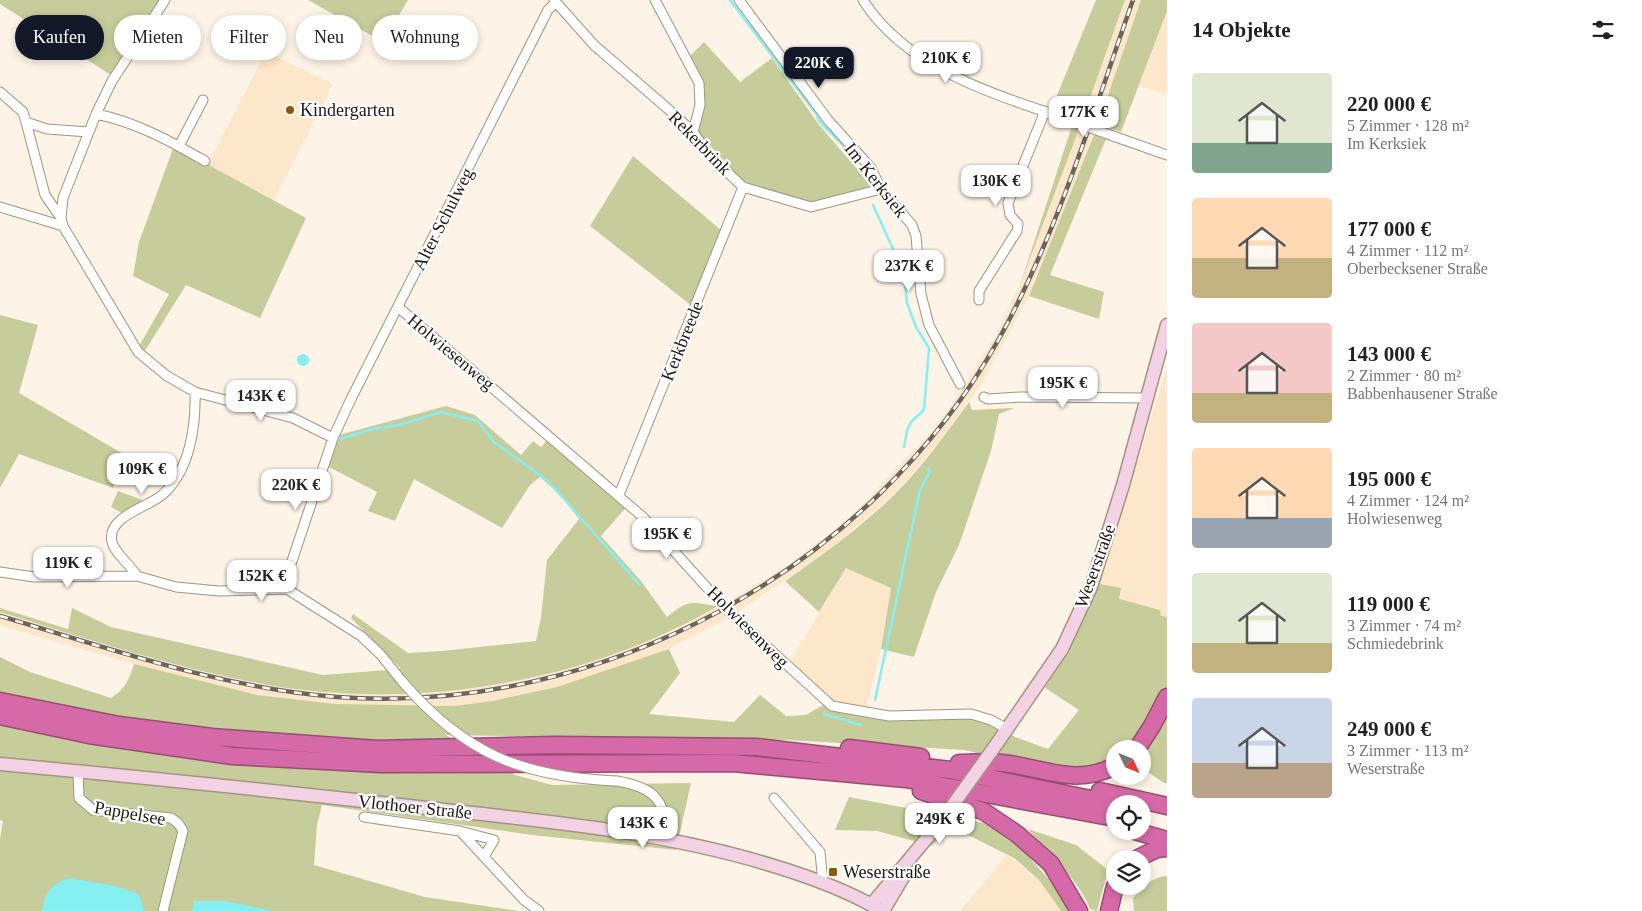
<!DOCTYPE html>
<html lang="de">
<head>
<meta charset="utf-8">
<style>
  body { margin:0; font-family:"Times New Roman",serif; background:#f6f6f6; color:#202124; height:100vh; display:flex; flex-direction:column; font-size:19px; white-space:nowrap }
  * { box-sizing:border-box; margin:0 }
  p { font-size:16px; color:#757577 }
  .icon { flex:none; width:28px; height:28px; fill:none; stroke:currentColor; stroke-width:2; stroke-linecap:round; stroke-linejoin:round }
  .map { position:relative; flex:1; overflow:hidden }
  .sheet { display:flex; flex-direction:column; background:#fff; width:475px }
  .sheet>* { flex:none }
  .guide { position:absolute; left:15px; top:15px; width:475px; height:45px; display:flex; gap:10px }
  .needle { width:32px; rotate:133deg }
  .buttons { position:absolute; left:1106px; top:740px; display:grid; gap:10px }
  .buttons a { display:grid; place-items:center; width:45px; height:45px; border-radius:50%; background:#fff; box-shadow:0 2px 8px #0003; font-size:25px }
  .price { position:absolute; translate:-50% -42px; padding:0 11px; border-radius:10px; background:#fff; color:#222; font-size:16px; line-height:32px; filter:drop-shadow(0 1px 2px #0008) }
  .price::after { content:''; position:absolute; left:50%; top:30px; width:15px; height:11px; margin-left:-8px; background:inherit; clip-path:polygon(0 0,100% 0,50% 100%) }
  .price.active { background:#111827; color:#fff }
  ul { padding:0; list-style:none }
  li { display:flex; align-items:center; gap:15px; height:125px; padding:0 25px }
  li span { display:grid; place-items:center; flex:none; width:140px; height:100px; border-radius:5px; color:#555 }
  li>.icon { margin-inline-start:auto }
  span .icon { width:60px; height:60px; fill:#fffc; stroke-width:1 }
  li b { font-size:21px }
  h2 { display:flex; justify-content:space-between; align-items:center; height:60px; padding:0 25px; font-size:21px }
  .tag { padding:0 18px; border-radius:22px; background:#fff; box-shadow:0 2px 8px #0003; font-size:18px; line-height:45px }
  .tag.active { background:#111827; color:#fff }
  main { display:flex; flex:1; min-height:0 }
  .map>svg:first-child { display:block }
  .built { fill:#fce7ca }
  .green { fill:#c7cc9b }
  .water { fill:#85eff2 }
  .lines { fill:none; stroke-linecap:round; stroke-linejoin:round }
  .stream { stroke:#85eff2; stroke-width:2.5 }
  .street-casing { stroke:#a3947f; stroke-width:11 }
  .secondary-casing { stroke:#a3947f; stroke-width:15 }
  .highway-casing { stroke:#964d73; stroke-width:19 }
  .street { stroke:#fff; stroke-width:9 }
  .secondary { stroke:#f3d2e5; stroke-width:12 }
  .highway { stroke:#d66aa8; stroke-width:16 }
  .rail-casing { stroke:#6d655c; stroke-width:4.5 }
  .rail { stroke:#fff; stroke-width:2.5; stroke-dasharray:8; stroke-linecap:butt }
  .street-bridge-casing { stroke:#a3947f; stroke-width:11; stroke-linecap:butt }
  .secondary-bridge-casing { stroke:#a3947f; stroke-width:15; stroke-linecap:butt }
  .street-bridge { stroke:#fff; stroke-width:9 }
  .secondary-bridge { stroke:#f3d2e5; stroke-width:12 }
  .poi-dot { fill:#8c5904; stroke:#fff; stroke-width:2 }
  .labels { text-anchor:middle; stroke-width:4.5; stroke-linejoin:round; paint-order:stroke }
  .poi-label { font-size:18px; fill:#1e1810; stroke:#fff; text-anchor:start }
  .street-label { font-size:18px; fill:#1e1810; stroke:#fff }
</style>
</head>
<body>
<main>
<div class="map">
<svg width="1167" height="911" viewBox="0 0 1167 911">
  <rect width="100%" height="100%" fill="#fdf3e6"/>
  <path class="built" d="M1125 0H1141L1098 124 1029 296 983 381 944 436 894 494 827 552 728 618 669 649 604 673 557 687 492 701 455 706 335 704 257 695 164 673 0 625V612L167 662 259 683 335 693 387 694 449 690 513 682 582 663 636 646 675 630 725 603 792 563 851 517 934 429 953 403 995 337 1021 282Z
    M1167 11V94L1139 86Z
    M266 52 333 84 273 201 208 164Z
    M1167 366V617L1161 616 1160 610 1119 599 1121 588 1100 584Z
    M846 568 891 588 881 649 865 714 832 707 786 669Z
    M1007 855 1039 880 1061 911H960Z"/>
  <path class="green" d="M0 0H160L111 75 0 4Z
    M308 0H408L383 42Z
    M1096 0H1125L1083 117 1056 107 1054 103Z
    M1141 0H1167V11L1121 132 1098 124Z
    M704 42 740 82 772 58 819 125 871 185 846 199 810 205 743 182 698 132 703 87 689 57Z
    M1072 126 1079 129 1021 282Z
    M1094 135 1106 139 1050 275 1104 292 1099 319 1029 296Z
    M174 146 306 218 260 318 186 285 143 354 139 346 169 294 133 276 139 242Z
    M633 156 722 231 692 306 590 226Z
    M0 315 38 325 19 393 125 455 113 488 19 454 0 488Z
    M969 402 972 410 1014 408 999 414 991 451 959 545 936 592 914 657 881 649 891 588 846 568 819 612 785 581C823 555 861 527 894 495 922 467 946 434 969 402Z
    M446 406 475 415 521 455 533 441 541 447 552 435 630 503 601 536 641 581 667 617C689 599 689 602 718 606 585 684 409 712 258 683 171 667 85 638 0 612V608L68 629 72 608 111 627 323 675 401 669 351 618 353 614 408 653 442 651 536 641 541 618 547 560 579 519C567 503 556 490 540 477L530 485 502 528 414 479 395 521 368 511 377 492 327 466 339 435Z
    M118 491 148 502 122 513 111 507Z
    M1100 584 1121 588 1119 599 1160 610 1161 616 1167 617V688L1143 732 1129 749H1115V759L1103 767 1046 769 965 750 786 740 446 735 515 775 552 785 691 783 676 850 532 835 322 805 317 825 314 865 425 897 519 911H0V839L3 821 0 820V657L30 672 111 698C125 689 129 680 134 664L257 695 335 704 455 706 492 701 557 687 669 649 680 673 649 714 734 722 760 695 786 716 806 715 825 704 865 714 967 718 989 721 1015 737 1048 749 1079 710 1045 688Z
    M1167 715V783H1164L1148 772V748Z
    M849 797 984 823 1016 843 1063 895 1072 911H1061L1039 880 1014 858 950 826 932 846 877 831 835 830Z
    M1028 829 1076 845 1108 870 1097 911 1090 909C1083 885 1045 849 1028 829Z
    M1167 876V911H1134L1133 898C1143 888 1151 877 1167 876Z"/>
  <path class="water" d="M297 360a6 6 0 1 1 12 0a6 6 0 1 1-12 0Z
    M70 878 115 886 139 894 144 911H42C45 890 52 884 70 878Z
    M194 901H225L274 911H192Z"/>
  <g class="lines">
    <path class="stream" d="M730 0 817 115 819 121 861 163 871 178
      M873 205 904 273 907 303 916 327 929 348 924 410 911 422 907 431 904 447
      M340 439 373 429 403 424 441 412 478 421 494 442 548 481
      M550 483 640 585
      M875 700 920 490 930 472 928 468
      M824 714 861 725"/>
    <defs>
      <path id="street" d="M165 0 112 81 96 114 63 198 61 218 63 226 138 352 167 376 195 392 293 418 333 438
        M554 0 594 45 675 115 693 132 709 155 743 187 811 207 881 189
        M655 0 699 83 700 105 693 132
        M739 0 828 120 871 168 881 189 912 225 916 236 921 294 929 325 960 384
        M863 0C906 68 993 94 1064 118
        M0 92 23 112 26 122 47 129 89 132
        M96 114C136 122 170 141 205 161
        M26 122 45 195 61 218
        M1113 136 1167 155
        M179 146 203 100
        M0 207 63 226
        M979 300V291L1017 231 1018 224 1010 215 1008 203 1045 111
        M398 307 644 518 729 612 832 706 889 716 971 714 991 720 1007 729
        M984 397 988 399 1020 397 1147 398
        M619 495 743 187
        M0 572 34 577 137 576 176 587 219 591 287 589 361 636 381 655 401 680
        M137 576C131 565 115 554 112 542 106 516 149 507 162 495 190 471 196 426 195 392
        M287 589 288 573 333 438 351 399 548 10 556 2
        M78 772 79 798 93 810 171 818 178 823 183 831 163 911
        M617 781C653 787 669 801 664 838
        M774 798 820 852 823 883
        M364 817 460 831 524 900 539 911
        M460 831 494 840 484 857"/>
      <path id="secondary" d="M998 742 1062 649 1091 587 1123 485 1167 325
        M0 764C142 777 285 792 427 808 543 821 661 831 774 866 810 877 849 891 882 911
        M871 905 942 820
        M883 911 905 874"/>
      <path id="highway" d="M0 701 119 725 212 737 377 749 555 745 757 747 950 770 1115 804
        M0 716 89 735 232 756 381 764 733 763 906 779 1115 818
        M849 748 921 757
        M1137 749 1152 726 1167 697
        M959 763C973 763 988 761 1002 763 1043 767 1074 787 1115 766
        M921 791 983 811 1017 834 1051 864 1079 911
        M1100 791 1167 806
        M1135 831 1167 840
        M1136 859 1157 849 1167 848
        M1109 911 1115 886"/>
    </defs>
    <use href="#street" class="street-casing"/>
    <use href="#secondary" class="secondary-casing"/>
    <use href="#highway" class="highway-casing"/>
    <use href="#street" class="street"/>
    <use href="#secondary" class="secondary"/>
    <use href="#highway" class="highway"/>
    <defs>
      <path id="rail" d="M0 616C111 649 221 688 337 697 601 716 872 569 1000 337 1058 232 1093 113 1133 0"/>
    </defs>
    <use href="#rail" class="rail-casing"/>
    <use href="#rail" class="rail"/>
    <defs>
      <path id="street-bridge" d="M1064 118 1113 136
        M401 680C464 754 522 777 617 781"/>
      <path id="secondary-bridge" d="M942 820 998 742"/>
    </defs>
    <use href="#street-bridge" class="street-bridge-casing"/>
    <use href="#secondary-bridge" class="secondary-bridge-casing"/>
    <use href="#street-bridge" class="street-bridge"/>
    <use href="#secondary-bridge" class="secondary-bridge"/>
  </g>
  <g class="poi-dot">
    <circle cx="290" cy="110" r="5"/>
    <rect x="828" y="867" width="10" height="10" rx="2.5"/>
  </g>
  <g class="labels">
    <g class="poi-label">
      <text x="300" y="116">Kindergarten</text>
      <text x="843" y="878">Weserstraße</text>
    </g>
    <g class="street-label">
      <text transform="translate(700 143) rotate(46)" y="6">Rekerbrink</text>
      <text transform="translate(876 180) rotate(52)" y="6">Im Kerksiek</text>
      <text transform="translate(443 219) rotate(-63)" y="6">Alter Schulweg</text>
      <text transform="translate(682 341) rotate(-68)" y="6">Kerkbreede</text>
      <text transform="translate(451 352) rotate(40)" y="6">Holwiesenweg</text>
      <text transform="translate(1095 566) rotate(-70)" y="6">Weserstraße</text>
      <text transform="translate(748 627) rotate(45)" y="6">Holwiesenweg</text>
      <text transform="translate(415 807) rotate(6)" y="6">Vlothoer Straße</text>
      <text transform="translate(130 813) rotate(10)" y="6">Pappelsee</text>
    </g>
  </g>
</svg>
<div class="buttons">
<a><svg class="needle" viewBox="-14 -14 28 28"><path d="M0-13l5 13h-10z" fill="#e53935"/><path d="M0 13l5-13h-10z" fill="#757577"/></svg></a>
<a><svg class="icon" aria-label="locate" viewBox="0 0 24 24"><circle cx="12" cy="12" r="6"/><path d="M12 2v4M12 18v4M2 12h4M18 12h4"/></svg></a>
<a><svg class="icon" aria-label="layers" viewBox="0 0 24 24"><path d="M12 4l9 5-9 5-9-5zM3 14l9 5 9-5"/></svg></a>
</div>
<b class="price" style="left:946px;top:84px">210K €</b>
<b class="price active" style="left:819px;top:89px">220K €</b>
<b class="price" style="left:1084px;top:138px">177K €</b>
<b class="price" style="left:996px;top:207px">130K €</b>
<b class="price" style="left:909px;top:292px">237K €</b>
<b class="price" style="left:1063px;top:409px">195K €</b>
<b class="price" style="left:261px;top:422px">143K €</b>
<b class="price" style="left:142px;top:495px">109K €</b>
<b class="price" style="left:296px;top:511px">220K €</b>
<b class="price" style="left:667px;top:560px">195K €</b>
<b class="price" style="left:68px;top:589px">119K €</b>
<b class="price" style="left:262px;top:602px">152K €</b>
<b class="price" style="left:940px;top:845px">249K €</b>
<b class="price" style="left:643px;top:849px">143K €</b>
<div class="guide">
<a class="tag active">Kaufen</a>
<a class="tag">Mieten</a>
<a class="tag">Filter</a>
<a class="tag">Neu</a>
<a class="tag">Wohnung</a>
</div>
</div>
<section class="sheet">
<h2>14 Objekte<svg class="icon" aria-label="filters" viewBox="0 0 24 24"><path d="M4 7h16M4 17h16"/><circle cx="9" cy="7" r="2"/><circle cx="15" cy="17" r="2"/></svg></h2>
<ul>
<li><span style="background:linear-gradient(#dfe7d0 70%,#7fa58c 0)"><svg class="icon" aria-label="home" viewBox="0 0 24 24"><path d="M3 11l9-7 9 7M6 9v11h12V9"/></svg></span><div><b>220 000 €</b><p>5 Zimmer · 128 m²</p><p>Im Kerksiek</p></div></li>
<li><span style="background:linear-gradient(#ffd9b3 60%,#c2b280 0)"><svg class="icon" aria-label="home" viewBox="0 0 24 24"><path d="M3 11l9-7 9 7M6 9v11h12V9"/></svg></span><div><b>177 000 €</b><p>4 Zimmer · 112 m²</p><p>Oberbecksener Straße</p></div></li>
<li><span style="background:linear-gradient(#f6c9c9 70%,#c2b280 0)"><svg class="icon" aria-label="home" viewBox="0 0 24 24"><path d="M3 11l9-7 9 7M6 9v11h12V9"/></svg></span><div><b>143 000 €</b><p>2 Zimmer · 80 m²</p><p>Babbenhausener Straße</p></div></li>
<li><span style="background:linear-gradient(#ffd9b3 70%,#9aa5b1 0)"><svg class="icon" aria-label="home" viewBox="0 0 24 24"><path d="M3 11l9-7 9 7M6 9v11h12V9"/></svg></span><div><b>195 000 €</b><p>4 Zimmer · 124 m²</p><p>Holwiesenweg</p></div></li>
<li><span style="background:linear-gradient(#dfe7d0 70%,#c2b280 0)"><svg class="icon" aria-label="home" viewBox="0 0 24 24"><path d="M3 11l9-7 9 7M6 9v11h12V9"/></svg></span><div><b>119 000 €</b><p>3 Zimmer · 74 m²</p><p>Schmiedebrink</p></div></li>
<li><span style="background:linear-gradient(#c9d6e8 65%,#b9a48a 0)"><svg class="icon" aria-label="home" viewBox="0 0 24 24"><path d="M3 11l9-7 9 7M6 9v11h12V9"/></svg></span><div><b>249 000 €</b><p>3 Zimmer · 113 m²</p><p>Weserstraße</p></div></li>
</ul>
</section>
</main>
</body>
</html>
